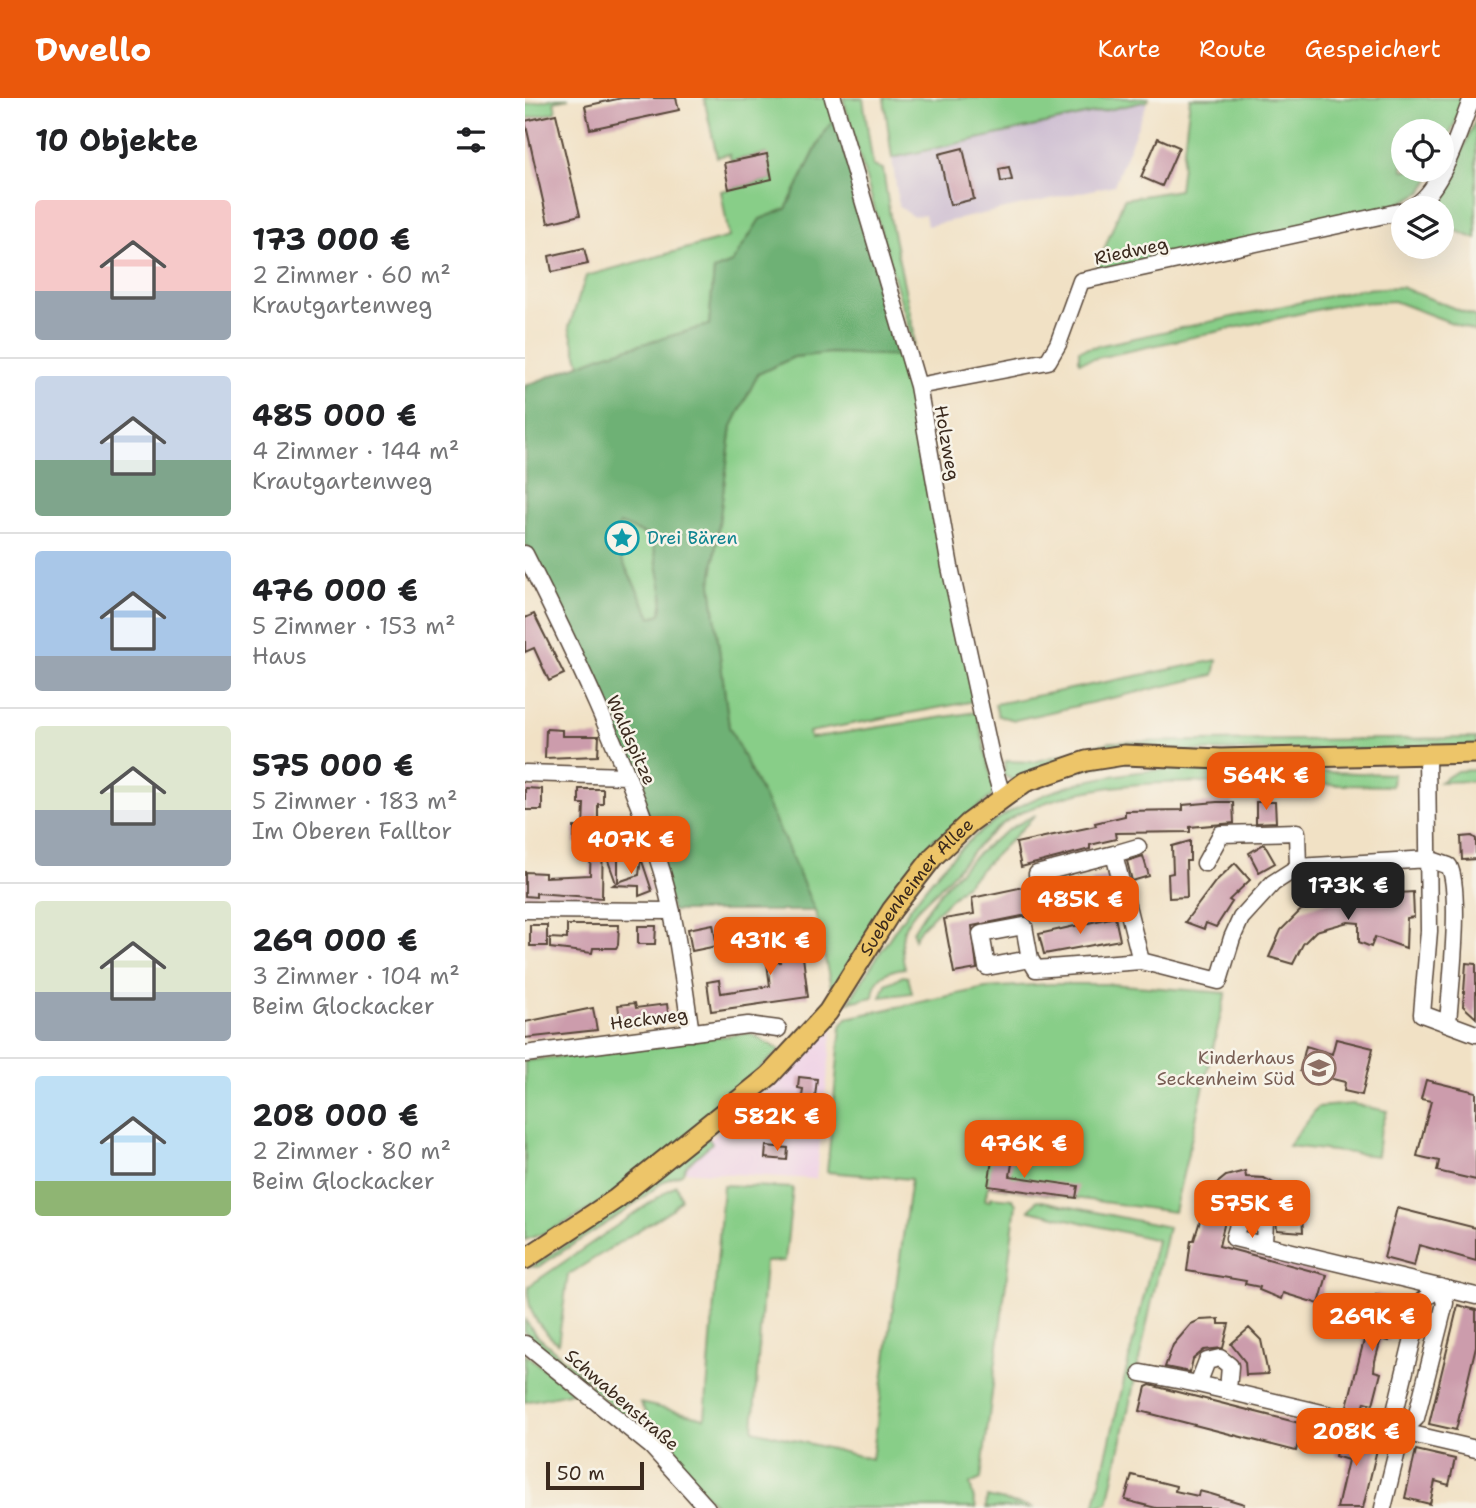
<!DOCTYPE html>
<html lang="de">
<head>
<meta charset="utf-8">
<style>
  body { margin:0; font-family:"Shantell Sans",sans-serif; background:#f2f2f2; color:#202124; height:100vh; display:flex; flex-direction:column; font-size:26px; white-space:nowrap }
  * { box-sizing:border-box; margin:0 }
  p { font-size:23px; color:#757577 }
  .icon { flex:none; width:38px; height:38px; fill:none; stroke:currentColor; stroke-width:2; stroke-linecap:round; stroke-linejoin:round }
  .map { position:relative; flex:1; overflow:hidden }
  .sheet { display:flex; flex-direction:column; background:#fff; width:525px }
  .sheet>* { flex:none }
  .buttons { position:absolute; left:866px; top:21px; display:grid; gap:14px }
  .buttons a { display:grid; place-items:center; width:63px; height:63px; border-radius:50%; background:#fff; box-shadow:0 7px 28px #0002; font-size:35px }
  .scale { position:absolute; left:21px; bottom:18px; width:98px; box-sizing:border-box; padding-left:7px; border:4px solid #3b2a1e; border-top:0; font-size:19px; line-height:24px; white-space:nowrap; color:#3b2a1e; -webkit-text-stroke:5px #f7f3e8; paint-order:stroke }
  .price { position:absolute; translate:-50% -60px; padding:0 16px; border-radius:14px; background:#ea580c; color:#fff; font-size:23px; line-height:46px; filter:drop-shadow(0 2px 4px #0008) }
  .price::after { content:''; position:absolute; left:50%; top:42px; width:21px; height:16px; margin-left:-10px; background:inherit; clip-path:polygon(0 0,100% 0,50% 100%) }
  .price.on { background:#222; color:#fff }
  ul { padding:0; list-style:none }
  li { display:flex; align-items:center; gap:21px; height:175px; padding:0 35px }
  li+li { border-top:2px solid #e0e0e0 }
  li span { display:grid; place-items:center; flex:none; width:196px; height:140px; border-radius:7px; color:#555 }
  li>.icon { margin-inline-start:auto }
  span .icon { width:84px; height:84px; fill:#fffc; stroke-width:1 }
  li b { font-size:30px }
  h2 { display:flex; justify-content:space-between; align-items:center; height:84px; padding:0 35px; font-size:30px }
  header { display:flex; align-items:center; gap:42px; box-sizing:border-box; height:98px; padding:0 35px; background:#ea580c; color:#fff }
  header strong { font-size:33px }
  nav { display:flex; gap:38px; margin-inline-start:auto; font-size:24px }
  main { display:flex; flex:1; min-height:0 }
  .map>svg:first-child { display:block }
  .built { fill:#efd0e6 }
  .industrial { fill:#cdbed2 }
  .green { fill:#88ce88; stroke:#627c53; stroke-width:2 }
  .forest { fill:#6eb174; stroke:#546e49; stroke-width:2; fill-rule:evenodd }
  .building { fill:#cc9cac }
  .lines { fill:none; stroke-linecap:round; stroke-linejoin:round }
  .minor-casing { stroke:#564537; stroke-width:19 }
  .major-casing { stroke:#564537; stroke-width:23 }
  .minor { stroke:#fff; stroke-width:16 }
  .major { stroke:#edc569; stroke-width:19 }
  .labels { text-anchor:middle; stroke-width:5; stroke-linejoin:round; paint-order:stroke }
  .street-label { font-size:18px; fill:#3b2a1e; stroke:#f7f3e8 }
  .culture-label { font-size:18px; fill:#0d838f; stroke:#f7f3e8; text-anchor:start }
  .education-label { font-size:18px; fill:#785e54; stroke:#f7f3e8; text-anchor:end }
</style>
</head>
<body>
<header>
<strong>Dwello</strong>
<nav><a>Karte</a><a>Route</a><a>Gespeichert</a></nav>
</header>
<main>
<section class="sheet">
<h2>10 Objekte<svg class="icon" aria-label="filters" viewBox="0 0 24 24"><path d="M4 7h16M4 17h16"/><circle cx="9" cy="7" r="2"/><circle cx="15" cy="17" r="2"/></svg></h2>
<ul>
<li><span style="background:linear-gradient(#f6c9c9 65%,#9aa5b1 0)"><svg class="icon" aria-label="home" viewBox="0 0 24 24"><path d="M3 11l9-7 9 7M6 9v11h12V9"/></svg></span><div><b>173 000 €</b><p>2 Zimmer · 60 m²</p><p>Krautgartenweg</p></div></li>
<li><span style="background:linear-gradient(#c9d6e8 60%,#7fa58c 0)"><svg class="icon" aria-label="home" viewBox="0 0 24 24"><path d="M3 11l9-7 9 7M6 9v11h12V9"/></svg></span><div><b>485 000 €</b><p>4 Zimmer · 144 m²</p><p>Krautgartenweg</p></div></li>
<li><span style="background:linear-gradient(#a9c7e8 75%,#9aa5b1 0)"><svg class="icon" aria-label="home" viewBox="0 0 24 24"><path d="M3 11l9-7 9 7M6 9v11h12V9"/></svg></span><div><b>476 000 €</b><p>5 Zimmer · 153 m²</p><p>Haus</p></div></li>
<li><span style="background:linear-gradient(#dfe7d0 60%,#9aa5b1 0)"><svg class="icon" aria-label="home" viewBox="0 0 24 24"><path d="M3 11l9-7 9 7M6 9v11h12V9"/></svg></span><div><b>575 000 €</b><p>5 Zimmer · 183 m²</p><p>Im Oberen Falltor</p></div></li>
<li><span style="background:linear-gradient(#dfe7d0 65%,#9aa5b1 0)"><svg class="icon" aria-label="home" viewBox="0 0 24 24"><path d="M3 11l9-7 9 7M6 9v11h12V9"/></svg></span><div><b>269 000 €</b><p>3 Zimmer · 104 m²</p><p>Beim Glockacker</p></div></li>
<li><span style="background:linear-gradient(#bfe0f5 75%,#8fb573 0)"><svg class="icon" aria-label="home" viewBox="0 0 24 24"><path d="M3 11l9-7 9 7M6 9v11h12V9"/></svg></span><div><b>208 000 €</b><p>2 Zimmer · 80 m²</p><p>Beim Glockacker</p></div></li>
</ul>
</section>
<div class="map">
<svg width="951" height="1410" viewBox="0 0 951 1410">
  <rect width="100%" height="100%" fill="#f7f3e8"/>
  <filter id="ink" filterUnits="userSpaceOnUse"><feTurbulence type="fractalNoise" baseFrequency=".0143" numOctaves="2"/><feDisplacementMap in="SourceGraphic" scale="14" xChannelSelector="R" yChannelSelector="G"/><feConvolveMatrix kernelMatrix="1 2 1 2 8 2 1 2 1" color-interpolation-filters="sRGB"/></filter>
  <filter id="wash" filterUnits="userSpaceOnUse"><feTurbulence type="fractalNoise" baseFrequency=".00686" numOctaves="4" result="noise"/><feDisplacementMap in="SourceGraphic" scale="28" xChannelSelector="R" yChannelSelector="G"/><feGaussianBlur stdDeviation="1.57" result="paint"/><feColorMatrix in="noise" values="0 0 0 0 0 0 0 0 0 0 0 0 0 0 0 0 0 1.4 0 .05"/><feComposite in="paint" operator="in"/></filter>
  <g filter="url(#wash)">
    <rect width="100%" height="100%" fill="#f1e1c5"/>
    <path class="built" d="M308 929 291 1081 157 1073 187 1045 185 1041 233 1002Z"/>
    <path class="industrial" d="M623 3 589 87 402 128 400 117 387 118 374 108 367 60Z"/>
    <path class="green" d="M31 0H44L29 3 31 14 0 21V7Z
      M179 0H306L311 21 300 32 261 111 235 121 207 165 189 172 184 227 55 267 44 229 61 178 204 139 196 93 247 81 241 56 206 63 204 56 192 59Z
      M318 0H338L348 68 358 71 366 125 389 234V249Z
      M359 0H624L623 3 367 60Z
      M665 0H940L917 56V33H878V72H910L897 94 866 110 570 175 599 101 654 92Z
      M951 20V141L917 127V110H907L914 95 920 96Z
      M876 189 951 219V234L869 203 818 206 554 264V252L837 191Z
      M306 255 376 258 390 291 450 603 284 634 285 640 452 614 469 692 467 698 413 741 410 740 395 757 307 894 290 813 204 629 186 486 207 328 233 276 269 259Z
      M95 426 127 439 138 497 136 516 126 519 85 441Z
      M692 562 689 577 490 622 473 618 470 606Z
      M951 640V651L648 653 493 685 478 677 481 663 509 664 585 644Z
      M661 670 868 676 867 688C815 687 764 686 712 685 638 684 562 682 493 716 464 731 441 762 419 785 390 815 368 824 380 870 361 872 349 879 348 899L324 904C417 752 470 679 661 670Z
      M951 672V683L915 684 932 673Z
      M511 717 396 830 389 841 388 833C413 789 465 737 511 717Z
      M378 878 383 879 387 895 356 899 361 886Z
      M526 886H584L701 895 649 1114 463 1088 460 1102 465 1103V1099L487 1101 491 1106 456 1381 445 1386 451 1410H193L128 1339 116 1332 122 1317 115 1305 180 1320 198 1087 268 1090 260 1163 240 1164 228 1332 347 1361 386 1081 302 1074 316 928 322 920 460 890Z
      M224 935 255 952C185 1016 91 1113 0 1142V963Z
      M827 1006 862 1013 854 1039 852 1058 763 1048 793 1009Z
      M183 1040 187 1045 162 1067 157 1076 139 1083 99 1114 13 1169H6L62 1133Z
      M151 1087 156 1101 147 1111 43 1177 33 1246C15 1230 0 1213 4 1188Z
      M512 1102 643 1129 583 1405 569 1410 632 1142 504 1112Z
      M0 1222 11 1237 62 1281 59 1284 4 1239 0 1233Z
      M0 1256 48 1294 0 1304Z
      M67 1284 103 1311 101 1314 96 1315 64 1288Z
      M462 1399 509 1410H461Z"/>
    <path class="forest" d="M311 21 376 258 306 255 269 259 233 276 207 328 186 486 204 629 258 739 290 813H147L111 675 0 444V288L79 257 184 227 189 172 207 165 235 121 261 111 301 31ZM95 426 127 439 138 497 136 516 126 519 86 441Z"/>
    <g id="blocks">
      <path class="building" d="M97 0H151L154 12 65 31 60 8Z
        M31 16 55 117 23 125 0 23Z
        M633 40 654 49 637 88 616 79Z
        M438 50 449 101 425 107 414 56Z
        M242 56 247 81 204 91 199 65Z
        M484 69 487 82 476 84 474 71Z
        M59 150 63 166 27 174 24 158Z
        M9 516 39 576 24 583 9 550 0 554V520Z
        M21 631 37 632V638H74L73 658 20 660Z
        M0 690 17 691V712H0Z
        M54 691H78V706H73V729H78L77 800 11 795V799L0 798V774L20 775V779L65 777 66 746 49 745V729H58L59 706H54Z
        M692 704H708L709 725 665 729V734L590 735 591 741 565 747V751L496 769 491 745 571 728 570 725 600 718V713L658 712V707Z
        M731 704H750L751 724 731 725Z
        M947 738 951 741V761L937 762 936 739Z
        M665 743V763H661L662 799 644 800 643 776 648 775 647 748Z
        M739 746 750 765 734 774 724 755Z
        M81 757H93V784L114 777 116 760 127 793 114 798V788L88 787 91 785Z
        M618 758 624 778 607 783 602 763Z
        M710 765 725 782 704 802 707 804 691 829 681 825 679 831 660 824 690 784Z
        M584 778 588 794 570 799 566 783Z
        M503 788 508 819 497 818 447 828 452 871 429 875 419 821 449 816 447 800Z
        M888 794 889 819 882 820 881 850 850 839 846 849 834 844V825L823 824 791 833 778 846 768 866 744 859 756 832 776 812 815 799 856 804 860 796Z
        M590 819 595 842 519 856 514 836Z
        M264 825 266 836 275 835 283 899 186 913 182 884 194 882 196 895 245 888 242 865 255 864 249 827Z
        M188 826 192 848 167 853 163 831Z
        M5 827H22V848H5Z
        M42 827H94L93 847 91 850H68L67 855 25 850V840L42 841Z
        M113 828H131L130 846H113Z
        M941 865 951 866V920L938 908Z
        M110 905 111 910 142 906 144 922 96 927 93 907Z
        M68 910 72 932 0 940V924Z
        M811 941 848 950 837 997 819 993 820 984 775 973 781 948 807 956Z
        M274 979 292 981 288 1016 275 1015 278 991 273 990Z
        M901 982 951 994V1082L912 1073 914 1063 892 1058 906 1003 896 1001Z
        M241 1048 263 1050 262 1062 240 1060Z
        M468 1056 488 1059 485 1078 553 1088 551 1100 463 1088Z
        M720 1073 721 1079 739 1080 756 1089 767 1100 770 1099 777 1116 778 1134 752 1132 751 1123 741 1108 723 1103 714 1106 701 1119 694 1148 802 1177 794 1206 758 1195 756 1201 734 1192 735 1189 720 1186 721 1183 662 1173 666 1142H669L679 1110 689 1096 685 1091 701 1078Z
        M872 1110 951 1130V1163L894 1147 889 1168 859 1160Z
        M851 1196 868 1200 866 1210 872 1211 864 1243 856 1241 850 1263 849 1273 856 1275 848 1306 840 1304 838 1312 822 1308Z
        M933 1207 951 1212V1248L931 1332 904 1326Z
        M694 1221V1226H704L698 1250 679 1252 668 1261 665 1274 640 1269 648 1247 666 1226 675 1222Z
        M724 1230 736 1242 743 1276 721 1277 720 1264 706 1246Z
        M625 1287 778 1326 771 1353 615 1313 621 1289Z
        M816 1333 854 1343 838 1410H812L823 1362 810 1358Z
        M891 1352 930 1361 924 1387 910 1383 905 1406 880 1400Z
        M607 1377 651 1388 650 1393 673 1398 674 1393 686 1396 719 1406 718 1410H631L600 1402Z"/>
    </g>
  </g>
  <g filter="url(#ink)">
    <use href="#blocks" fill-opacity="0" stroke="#564537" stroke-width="2"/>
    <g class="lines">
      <defs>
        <path id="minor" d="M308 0 393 288 425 469 467 663 478 701
          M885 110C916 98 935 30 947 0
          M393 288 523 263 533 246 556 183 878 113
          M0 456C49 553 97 655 132 758 151 814 157 876 166 935
          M902 657 904 833 897 916 951 936
          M0 675 102 678
          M613 749 589 756 616 863
          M680 765 696 736 772 734 773 769
          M512 776 589 756
          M0 812 147 813
          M499 828 505 861 462 869 456 836Z
          M505 861 511 871 616 863 694 883 707 840 716 820 748 785 773 769 904 761 924 768C937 792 925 894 923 925
          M0 956 223 927 253 931
          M739 1145 740 1123 729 1116 715 1121 709 1140 951 1198
          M0 1246 126 1348 182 1410
          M616 1275 673 1286
          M703 1292 705 1268 695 1260 682 1263 673 1286 951 1351
          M858 1410 877 1333 891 1320 920 1205 915 1189 897 1203 869 1318 877 1333"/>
        <g id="major">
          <path id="s1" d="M0 1161 91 1101 244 978 303 914 367 812 409 758 444 725 500 684 561 663 599 657 696 661 951 655"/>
        </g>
      </defs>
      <use href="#minor" class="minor-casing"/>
      <use href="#major" class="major-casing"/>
      <use href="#minor" class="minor"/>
      <use href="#major" class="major"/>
    </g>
  </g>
  <defs>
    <symbol id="sight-ring" viewBox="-11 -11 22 22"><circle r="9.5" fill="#f7f3e8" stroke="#0f9aa8" stroke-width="1.5"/><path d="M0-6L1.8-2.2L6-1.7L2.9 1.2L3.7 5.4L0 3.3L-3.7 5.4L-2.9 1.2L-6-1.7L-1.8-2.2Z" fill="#0f9aa8"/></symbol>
    <symbol id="school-ring" viewBox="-11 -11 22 22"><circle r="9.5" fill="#f7f3e8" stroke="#8d6e63" stroke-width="1.5"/><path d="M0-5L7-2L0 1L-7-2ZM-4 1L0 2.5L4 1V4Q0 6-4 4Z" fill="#8d6e63"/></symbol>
  </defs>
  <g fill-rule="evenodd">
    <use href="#sight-ring" x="78" y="421" width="38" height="38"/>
    <use href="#school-ring" x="775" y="951" width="38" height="38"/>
  </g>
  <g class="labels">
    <g class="street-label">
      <text transform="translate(606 153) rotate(-12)" y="6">Riedweg</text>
      <text transform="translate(422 345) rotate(80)" y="6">Holzweg</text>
      <text transform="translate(106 642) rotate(66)" y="6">Waldspitze</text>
      <text dy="6" stroke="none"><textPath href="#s1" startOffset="546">Suebenheimer Allee</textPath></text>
      <text transform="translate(124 921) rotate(-7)" y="6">Heckweg</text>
      <text transform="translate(97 1302) rotate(41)" y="6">Schwabenstraße</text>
    </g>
    <g class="culture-label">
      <text x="122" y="446">Drei Bären</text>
    </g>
    <g class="education-label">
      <text x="770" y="966">Kinderhaus<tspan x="770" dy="21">Seckenheim Süd</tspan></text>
    </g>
  </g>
</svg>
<div class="buttons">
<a><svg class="icon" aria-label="locate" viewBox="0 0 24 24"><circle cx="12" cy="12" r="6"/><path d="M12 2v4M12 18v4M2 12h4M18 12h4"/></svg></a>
<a><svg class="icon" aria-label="layers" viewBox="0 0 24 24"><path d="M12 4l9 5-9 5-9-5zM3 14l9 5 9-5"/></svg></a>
</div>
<div class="scale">50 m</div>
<b class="price" style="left:741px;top:714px">564K €</b>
<b class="price" style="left:106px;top:778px">407K €</b>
<b class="price on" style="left:823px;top:824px">173K €</b>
<b class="price" style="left:555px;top:838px">485K €</b>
<b class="price" style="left:245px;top:879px">431K €</b>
<b class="price" style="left:252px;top:1055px">582K €</b>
<b class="price" style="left:499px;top:1082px">476K €</b>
<b class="price" style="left:727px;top:1142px">575K €</b>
<b class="price" style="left:847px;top:1255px">269K €</b>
<b class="price" style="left:831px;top:1370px">208K €</b>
</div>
</main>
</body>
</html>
